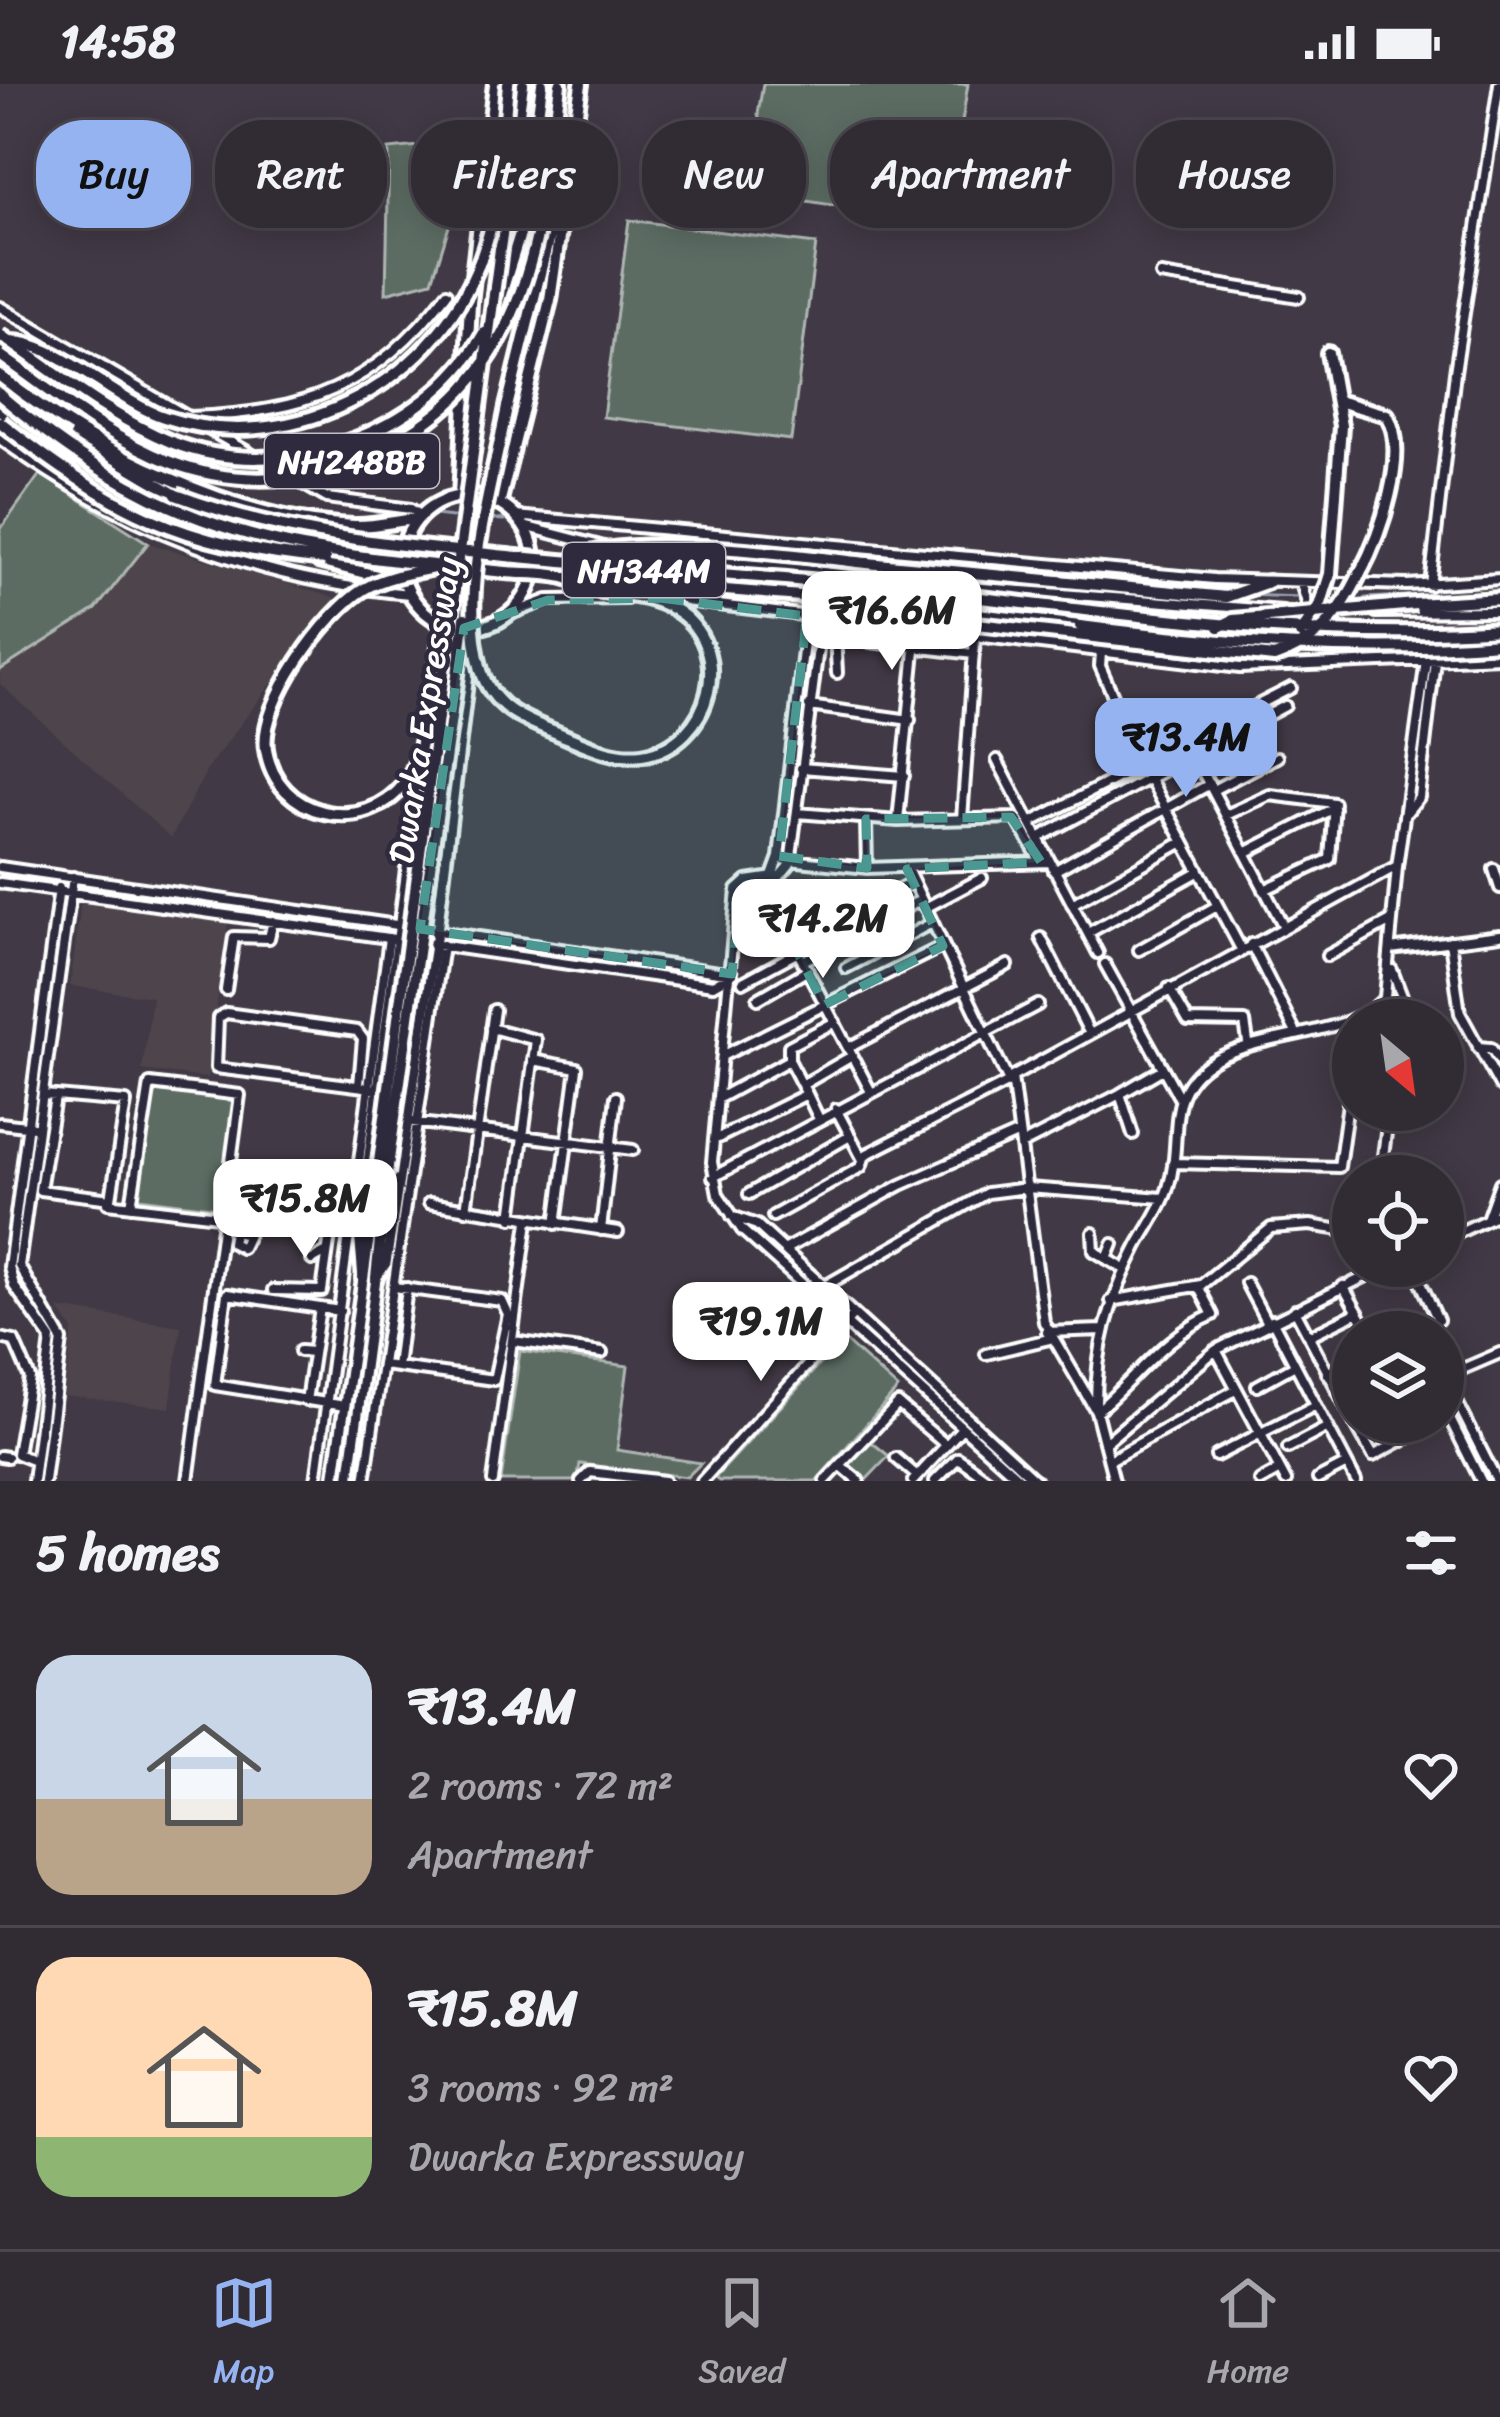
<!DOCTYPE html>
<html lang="en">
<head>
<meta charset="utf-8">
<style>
  body { margin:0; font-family:Sriracha,sans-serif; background:#3d3740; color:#f1f3f6; height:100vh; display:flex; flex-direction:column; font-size:45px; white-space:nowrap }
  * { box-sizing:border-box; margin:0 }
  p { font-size:39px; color:#a8a7ac }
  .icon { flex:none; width:66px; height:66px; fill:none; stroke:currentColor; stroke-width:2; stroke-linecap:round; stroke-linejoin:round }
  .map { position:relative; height:1397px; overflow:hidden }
  .drawer { display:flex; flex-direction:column; background:#312b34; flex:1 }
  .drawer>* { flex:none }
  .hud { position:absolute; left:36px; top:36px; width:1428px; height:108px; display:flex; gap:24px }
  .needle { width:78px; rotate:151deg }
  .buttons { position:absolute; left:1332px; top:915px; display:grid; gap:24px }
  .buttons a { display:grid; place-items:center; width:132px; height:132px; border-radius:50%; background:#312b34; box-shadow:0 6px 30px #0003,0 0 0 3px #4c474f; font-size:60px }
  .price { position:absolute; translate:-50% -102px; padding:0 27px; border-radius:24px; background:#fff; color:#222; font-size:39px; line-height:78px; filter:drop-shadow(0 3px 6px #0008) }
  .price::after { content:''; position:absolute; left:50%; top:72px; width:36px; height:27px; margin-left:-18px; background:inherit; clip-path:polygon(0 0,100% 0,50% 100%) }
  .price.current { background:#95b2f1; color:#111 }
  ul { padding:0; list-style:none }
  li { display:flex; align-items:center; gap:36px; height:300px; padding:0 36px }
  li+li { border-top:3px solid #4c474f }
  li span { display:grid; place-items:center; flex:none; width:336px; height:240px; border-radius:36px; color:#555 }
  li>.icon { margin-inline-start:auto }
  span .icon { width:144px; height:144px; fill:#fffc; stroke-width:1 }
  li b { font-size:51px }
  h2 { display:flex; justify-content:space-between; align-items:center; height:144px; padding:0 36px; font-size:51px }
  .tag { padding:0 42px; border-radius:48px; background:#312b34; box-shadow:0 6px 30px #0003,0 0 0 3px #4c474f; font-size:42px; line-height:108px }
  .tag.current { background:#95b2f1; color:#111 }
  .status { display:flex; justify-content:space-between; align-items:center; height:84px; padding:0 60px; background:#312b34; direction:ltr }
  .status svg { height:33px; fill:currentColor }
  .dock { display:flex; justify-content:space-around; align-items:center; height:168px; border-top:3px solid #4c474f; background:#312b34; font-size:33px; color:#a8a7ac }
  .dock a { display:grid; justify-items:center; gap:6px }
  .dock .current { color:#95b2f1 }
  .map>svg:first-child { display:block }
  .built { fill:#4d444b }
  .green { fill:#5c6c64; stroke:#aeb6b2; stroke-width:3 }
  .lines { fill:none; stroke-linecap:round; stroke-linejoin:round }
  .stream { stroke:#97a0b0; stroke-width:3 }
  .minor-casing { stroke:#fff; stroke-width:16 }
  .major-casing { stroke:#fff; stroke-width:18 }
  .highway-casing { stroke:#fff; stroke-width:20 }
  .minor { stroke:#2f2a3d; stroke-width:8 }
  .major { stroke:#2f2a3d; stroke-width:9 }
  .highway { stroke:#2f2a3d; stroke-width:10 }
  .highway-bridge-casing { stroke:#fff; stroke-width:20; stroke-linecap:butt }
  .highway-bridge { stroke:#2f2a3d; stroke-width:10 }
  .marked { fill:#4b9892; fill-opacity:0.2; stroke:#4b9892; stroke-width:9; stroke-dasharray:24 15; stroke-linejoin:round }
  .labels { text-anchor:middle; stroke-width:9; stroke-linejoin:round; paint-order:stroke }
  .shield { fill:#2f2a3d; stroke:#c1bfc5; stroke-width:3 }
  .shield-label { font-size:33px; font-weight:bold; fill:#fff }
  .street-label { font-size:36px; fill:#fff; stroke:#2f2a3d }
</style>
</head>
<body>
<div class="status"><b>14:58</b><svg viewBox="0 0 49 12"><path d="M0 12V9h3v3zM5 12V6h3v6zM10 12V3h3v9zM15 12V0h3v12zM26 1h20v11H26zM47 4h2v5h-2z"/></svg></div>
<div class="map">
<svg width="1500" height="1397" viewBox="0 0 1500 1397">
  <rect width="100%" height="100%" fill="#413945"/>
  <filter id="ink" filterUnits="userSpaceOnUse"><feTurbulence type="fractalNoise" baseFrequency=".00833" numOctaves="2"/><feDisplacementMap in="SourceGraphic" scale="24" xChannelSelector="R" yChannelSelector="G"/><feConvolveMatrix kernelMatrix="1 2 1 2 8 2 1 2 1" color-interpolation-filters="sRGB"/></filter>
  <g filter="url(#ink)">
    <path class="built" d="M148 459 336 514 209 682 171 754 0 600V586L96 525Z
      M81 819 228 838 207 994 142 986 152 913 70 902Z
      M58 1224 181 1242 170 1324 64 1312 73 1246Z"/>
    <path class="green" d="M763 0H968L946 139 775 112 758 30Z
      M448 59 473 65 432 197 386 209 389 65Z
      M629 136 816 160 791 356 603 333Z
      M40 390 148 459 96 525 0 586V446Z
      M153 1003 234 1013 219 1124 139 1114Z
      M843 1255 898 1305 816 1397H719L715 1394Z
      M520 1267 628 1282 617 1366 701 1379 687 1393 580 1380 577 1397H501Z
      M869 1356 889 1372 865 1397 843 1381Z"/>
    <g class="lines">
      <path class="stream" d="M7 231 174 329
        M208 349 235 368
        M254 378 272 388
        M291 399 326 418 391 431
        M434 431 462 434
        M489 435 504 436
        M531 438 630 448
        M646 450 966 483
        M1245 511 1301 513
        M1365 514 1500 507"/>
      <defs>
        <path id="minor" d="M1161 191 1299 213
          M0 223 195 337
          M189 333C306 329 375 303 447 209
          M208 345 327 414 411 425 422 432
          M0 355C124 445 257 497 410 510
          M515 432 1214 495 1407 501 1500 495
          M524 442 608 464
          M629 467 970 503 1283 527
          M1301 499 1310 529
          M1430 501 1455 288 1499 0
          M660 514 1240 584 1500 573
          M1376 528 1500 527
          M508 531 548 516 627 515
          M822 534 790 780 780 792 747 797 737 806 712 1078 718 1110 742 1146 1022 1397
          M835 549 837 589
          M819 552 974 570
          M1101 569 1100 582 1149 693 1241 865
          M809 622 910 636
          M1186 656 1284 843
          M997 676 1098 869
          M801 684 904 692
          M1213 706 1277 673
          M1407 728 1419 713 1435 576
          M797 729 898 737 917 546
          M1226 731 1270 711 1334 719 1330 775 1264 806
          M866 735 867 784 1050 778
          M962 735 975 553
          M898 737 1016 734 1041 778
          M1030 739 1291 604
          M1038 754 1285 622
          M1245 769 1334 724
          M779 775 867 784
          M0 783 732 890
          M907 785 1009 998
          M1494 785 1500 804
          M1054 787 1210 700
          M771 795 779 773 807 532
          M0 799 402 856
          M1072 820 1183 758
          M925 824 982 794
          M782 837 836 809
          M1088 849 1198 788
          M1041 854 1089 948
          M737 856 780 834 871 1008
          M1450 857 1460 929 1500 1002
          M417 858 713 901 732 890
          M793 858 913 798
          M1251 860 1296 949
          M1390 865 1500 851
          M1139 866 1217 822
          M1327 872 1391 837
          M803 877 921 816
          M1105 880 1180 1015
          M846 884 932 839
          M1392 886 1403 915 1400 936
          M743 898 798 868
          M1169 904 1188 937 1245 938 1248 958
          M226 906 234 853 269 854 273 837
          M758 915 808 886
          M491 944 536 956 512 1134
          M1478 963 1491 964 1500 977
          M848 964 1008 881
          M724 971 943 862
          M533 976 577 984 556 1140
          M789 976V962L835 938
          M359 1001 363 955 357 947 226 929 218 934 216 984 372 1004
          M807 1010 819 1035
          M44 1011 126 1018 111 1115 40 1106 55 1013
          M719 1014 789 976 802 1001
          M836 1025 862 1074
          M1389 1026 1383 1072 1391 1092
          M405 1037 633 1066
          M0 1039 34 1043
          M1133 1050 1120 1010 1161 986
          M714 1056 807 1010 802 1001 852 972
          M1021 1061 1120 1010
          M1173 1079 1339 1083 1351 998 1348 937
          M713 1093 1038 921
          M749 1110 850 1052
          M108 1119 226 1133
          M429 1119 618 1148
          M131 1122 150 1000 240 1011 188 1397
          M466 1126 494 926
          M732 1132 757 1141 1036 1397
          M773 1132 861 1083 865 1071 1011 997
          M1487 1135 1500 1099
          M601 1146 616 1013
          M231 1147 248 1151 242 1164
          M1093 1149 1094 1167 1126 1186
          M1443 1156 1500 1129
          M242 1164 232 1159 241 1111 308 1119 312 1134 353 1138
          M784 1166 901 1101 1019 1049
          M1107 1175 1113 1160
          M312 1176 327 1168
          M1413 1182 1438 1236
          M1246 1199 1267 1239
          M825 1202 987 1109 1027 1104 1163 1114
          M1343 1202 1369 1248
          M273 1206 322 1207 334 1123 308 1119
          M1111 1217 1201 1201 1271 1144 1310 1141 1353 1148
          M1295 1226 1353 1336
          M340 1227 227 1210 215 1301 345 1322
          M1272 1236 1356 1397
          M1047 1248 1102 1246
          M1309 1252 1358 1228
          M0 1254 14 1257 30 1294 17 1370 35 1377
          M513 1257 602 1269
          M1216 1266 1286 1397
          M300 1267 313 1268
          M986 1270 1049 1255
          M383 1281 494 1296 508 1230 502 1217 394 1203
          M397 1283 407 1204
          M1327 1289 1353 1277
          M1443 1290 1497 1397
          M1444 1293 1500 1269
          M1257 1302 1295 1281
          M306 1317 320 1224
          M1443 1321 1481 1397
          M1098 1326C1136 1294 1167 1250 1213 1231L1198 1202
          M1096 1327C1095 1264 1109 1217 1138 1161 1148 1143 1162 1124 1168 1104 1185 1052 1160 1007 1216 975 1264 948 1354 952 1385 913L1397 783 1426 576
          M1354 1338 1373 1372 1436 1338
          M1106 1358 1216 1266 1387 1182
          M1288 1364 1328 1343
          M0 1372 7 1373
          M1216 1372 1316 1321
          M896 1374 917 1392
          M1110 1376 1237 1305
          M840 1381 859 1397
          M1318 1395 1347 1380
          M33 1397 51 1255 14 1202 9 1183 59 804
          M44 1397 62 1256 19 1182 73 793
          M316 1397 389 854
          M365 1397 443 861
          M493 1397 528 1137
          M581 1397 590 1388 664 1397
          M702 1397 854 1230
          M825 1397 898 1320 946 1361
          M913 1397 962 1344
          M935 1397 958 1374 990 1397
          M1114 1397 1096 1327 1044 1238 1012 993 1395 783
          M1260 1397 1280 1386"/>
        <path id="major" d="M433 601 441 539
          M334 1397 363 1195 359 1147 423 665
          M349 1397 376 1194 386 1179 437 848 472 556"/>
        <path id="highway" d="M500 165 523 0
          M498 220 524 137 542 0
          M1328 269 1341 342 1330 490
          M0 292C94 366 232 437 354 442 376 443 397 436 418 435
          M1341 318 1387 331C1410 368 1380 452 1360 489
          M507 323 558 116 551 73 560 0
          M0 326C63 378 130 423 207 450
          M75 351 176 411
          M402 478a66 66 0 1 1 132 0a66 66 0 1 1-132 0Z
          M460 413 470 219 495 0
          M499 420 550 216 581 0
          M318 477 405 499
          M867 479 1226 513 1268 498
          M444 482 506 488
          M570 494 866 517 1080 542
          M1416 520 1500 515
          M376 1194 387 1090
          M363 1195 378 1086"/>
      </defs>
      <use href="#minor" class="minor-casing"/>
      <use href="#major" class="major-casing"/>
      <use href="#highway" class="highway-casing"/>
      <use href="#minor" class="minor"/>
      <use href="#major" class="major"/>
      <use href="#highway" class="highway"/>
      <defs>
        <path id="highway-bridge" d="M0 251C55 288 109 333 171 358 281 402 425 351 484 249
          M10 258C57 257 115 317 164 333 296 377 444 294 485 163 501 113 503 52 508 0
          M0 271C54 309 108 354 170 378 227 400 291 400 348 379 495 324 531 217 551 73
          M0 311C146 434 248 463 435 481
          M0 338C114 427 179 461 325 476
          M176 411C275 448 373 459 478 469 608 483 737 490 867 502 1081 522 1284 560 1500 545
          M570 477C620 446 804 472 867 479
          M506 488C525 490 552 488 570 495 582 500 573 501 586 504 615 511 647 509 674 525 737 562 712 661 642 671 612 675 582 659 555 648 522 635 492 623 481 586 458 508 492 402 507 323
          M823 523 1274 573C1318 558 1340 531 1360 489
          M1080 542C1220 560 1359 570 1500 559
          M1219 543 1233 536 1416 520
          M1300 550 1321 519 1330 490
          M437 594C421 626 427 670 405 699 364 753 276 734 266 665 259 619 326 528 364 505 388 491 418 488 444 482
          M378 1086 500 165
          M387 1090 465 534"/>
      </defs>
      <use href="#highway-bridge" class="highway-bridge-casing"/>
      <use href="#highway-bridge" class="highway-bridge"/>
    </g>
  </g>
  <path class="marked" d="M660 514 807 532 779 772 867 784 866 735 1011 733 1041 778 907 785 943 862 824 921 780 834 735 858 732 890 420 845 464 544 548 516Z"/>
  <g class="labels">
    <g class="shield">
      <rect x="265" y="350" width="174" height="54" rx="9"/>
      <rect x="563" y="459" width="162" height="54" rx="9"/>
    </g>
    <g class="shield-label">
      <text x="352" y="389">NH248BB</text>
      <text x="644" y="498">NH344M</text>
    </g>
    <g class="street-label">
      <text transform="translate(424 626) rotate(-81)" y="13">Dwarka Expressway</text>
    </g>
  </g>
</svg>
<div class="buttons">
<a><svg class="needle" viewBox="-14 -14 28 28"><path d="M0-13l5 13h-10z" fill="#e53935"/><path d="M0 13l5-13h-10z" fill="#a8a7ac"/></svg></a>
<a><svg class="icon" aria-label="locate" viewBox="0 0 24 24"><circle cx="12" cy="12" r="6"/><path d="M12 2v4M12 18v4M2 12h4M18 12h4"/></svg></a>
<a><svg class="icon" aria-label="layers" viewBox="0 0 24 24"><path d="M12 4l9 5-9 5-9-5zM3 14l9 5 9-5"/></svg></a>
</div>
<b class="price" style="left:892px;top:589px">₹16.6M</b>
<b class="price current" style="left:1186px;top:716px">₹13.4M</b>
<b class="price" style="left:823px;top:897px">₹14.2M</b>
<b class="price" style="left:305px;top:1177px">₹15.8M</b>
<b class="price" style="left:761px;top:1300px">₹19.1M</b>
<div class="hud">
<a class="tag current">Buy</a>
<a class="tag">Rent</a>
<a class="tag">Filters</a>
<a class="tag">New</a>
<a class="tag">Apartment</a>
<a class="tag">House</a>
</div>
</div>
<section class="drawer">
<h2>5 homes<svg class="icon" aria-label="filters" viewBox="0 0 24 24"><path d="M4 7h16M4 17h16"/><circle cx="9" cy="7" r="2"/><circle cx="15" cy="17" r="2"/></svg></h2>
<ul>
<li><span style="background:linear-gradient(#c9d6e8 60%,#b9a48a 0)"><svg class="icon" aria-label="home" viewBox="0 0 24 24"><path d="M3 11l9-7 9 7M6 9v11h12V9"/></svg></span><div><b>₹13.4M</b><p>2 rooms · 72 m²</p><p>Apartment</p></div><svg class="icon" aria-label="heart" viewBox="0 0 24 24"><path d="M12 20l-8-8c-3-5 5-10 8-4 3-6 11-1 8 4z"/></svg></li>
<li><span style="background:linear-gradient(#ffd9b3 75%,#8fb573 0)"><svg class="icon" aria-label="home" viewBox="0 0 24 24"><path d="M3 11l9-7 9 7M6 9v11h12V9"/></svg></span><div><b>₹15.8M</b><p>3 rooms · 92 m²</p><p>Dwarka Expressway</p></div><svg class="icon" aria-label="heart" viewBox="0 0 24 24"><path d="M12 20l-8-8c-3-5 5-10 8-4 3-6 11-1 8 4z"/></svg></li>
</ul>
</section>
<nav class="dock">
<a class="current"><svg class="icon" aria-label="map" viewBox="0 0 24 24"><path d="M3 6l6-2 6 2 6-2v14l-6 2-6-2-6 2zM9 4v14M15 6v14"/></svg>Map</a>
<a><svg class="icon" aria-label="saved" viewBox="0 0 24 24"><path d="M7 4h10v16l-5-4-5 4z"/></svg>Saved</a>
<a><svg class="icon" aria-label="home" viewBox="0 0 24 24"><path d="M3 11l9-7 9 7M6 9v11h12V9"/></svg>Home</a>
</nav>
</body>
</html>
